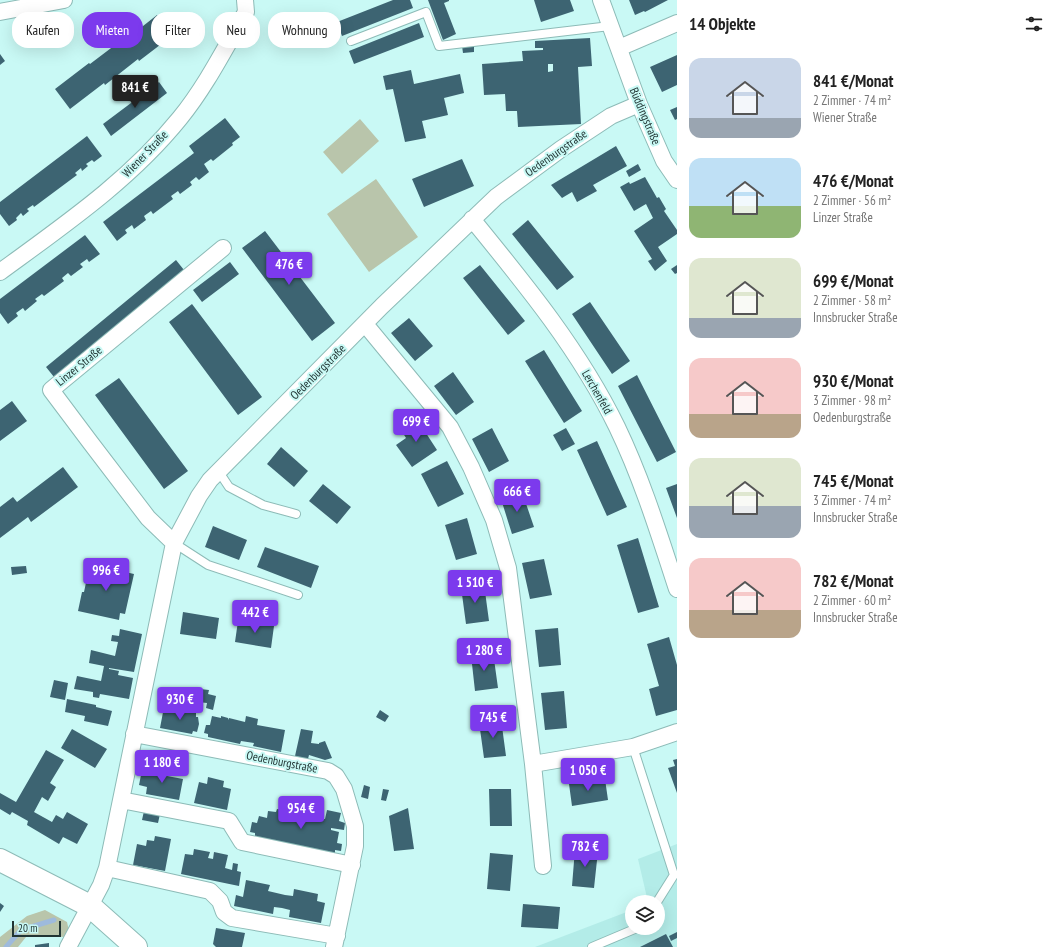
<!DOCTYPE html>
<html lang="de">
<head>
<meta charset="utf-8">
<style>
  body { margin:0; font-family:"PT Sans Narrow",sans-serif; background:#f2f2f2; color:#222; height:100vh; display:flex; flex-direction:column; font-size:15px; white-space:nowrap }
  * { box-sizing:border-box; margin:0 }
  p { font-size:13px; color:#767676 }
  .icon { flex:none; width:22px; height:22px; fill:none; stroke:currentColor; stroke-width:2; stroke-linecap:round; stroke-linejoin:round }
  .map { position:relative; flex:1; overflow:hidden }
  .drawer { display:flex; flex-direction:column; background:#fff; width:380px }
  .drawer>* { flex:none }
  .guide { position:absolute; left:12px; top:12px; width:380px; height:36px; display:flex; gap:8px }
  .controls { position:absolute; left:625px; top:895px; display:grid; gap:8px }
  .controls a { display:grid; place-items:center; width:40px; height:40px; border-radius:50%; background:#fff; box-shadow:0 4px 16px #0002; font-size:20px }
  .scale { position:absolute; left:12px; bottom:10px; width:49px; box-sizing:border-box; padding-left:4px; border:2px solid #223534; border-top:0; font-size:11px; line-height:14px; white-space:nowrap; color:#223534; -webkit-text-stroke:3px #c9f9f5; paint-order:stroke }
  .price { position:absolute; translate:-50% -34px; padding:0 9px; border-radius:4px; background:#7c3aed; color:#fff; font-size:13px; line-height:26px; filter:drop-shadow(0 1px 2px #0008) }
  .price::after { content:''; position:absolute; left:50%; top:24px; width:12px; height:9px; margin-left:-6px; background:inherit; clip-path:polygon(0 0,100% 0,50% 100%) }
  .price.on { background:#222; color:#fff }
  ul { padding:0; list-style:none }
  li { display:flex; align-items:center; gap:12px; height:100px; padding:0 12px }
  li span { display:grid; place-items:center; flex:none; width:112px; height:80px; border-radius:12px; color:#555 }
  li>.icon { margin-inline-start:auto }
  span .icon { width:48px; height:48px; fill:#fffc; stroke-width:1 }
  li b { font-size:17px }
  h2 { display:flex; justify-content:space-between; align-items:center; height:48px; padding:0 12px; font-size:17px }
  .pill { padding:0 14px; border-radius:16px; background:#fff; box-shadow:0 4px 16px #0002; font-size:14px; line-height:36px }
  .pill.on { background:#7c3aed; color:#fff }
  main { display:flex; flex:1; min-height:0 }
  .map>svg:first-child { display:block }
  .built { fill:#b3ece8 }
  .green { fill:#b9c5ab }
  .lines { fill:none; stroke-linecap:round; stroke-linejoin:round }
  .stream { stroke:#9ebadc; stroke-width:5 }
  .building { fill:#3d6472; fill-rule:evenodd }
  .lane-casing { stroke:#8dbbb7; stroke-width:10 }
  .street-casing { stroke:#8dbbb7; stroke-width:18 }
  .secondary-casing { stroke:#8dbbb7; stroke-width:24 }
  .lane { stroke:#fff; stroke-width:8 }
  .street { stroke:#fff; stroke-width:16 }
  .secondary { stroke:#fff; stroke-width:22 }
  .labels { text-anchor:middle; stroke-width:4; stroke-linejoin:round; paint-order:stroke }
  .street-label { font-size:12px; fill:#223534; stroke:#c9f9f5 }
</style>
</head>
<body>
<main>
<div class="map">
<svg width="677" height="947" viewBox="0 0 677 947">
  <rect width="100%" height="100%" fill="#c9f9f5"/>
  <path class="built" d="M677 844V947H535L632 910V928H658V902H648L638 859Z"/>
  <path class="green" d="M360 119 379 141 342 174 323 152Z
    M376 179 418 237 369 272 327 214Z
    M45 910 67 922 69 931 64 937 44 935 26 937 18 947H0V937L27 916Z"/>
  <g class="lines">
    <path class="stream" d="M6 947 21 930 54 920"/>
  </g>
  <path class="building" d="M393 0H410L413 8 342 36 337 22Z
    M428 0H449V1L444 3 456 34 443 40Z
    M534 0H570L574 11 541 22Z
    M629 0H668L645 12 644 11 635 15Z
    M157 15 173 35 139 61 138 59 105 85 104 83 70 109 55 89 89 63 90 64 123 39 124 41Z
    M419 23 424 37 354 64 349 51Z
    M590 38 592 66 578 67 581 124 518 127 517 111H506L505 94 484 95 482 64 523 61 522 51 543 50V48H535V41ZM548 64H553V71L548 72Z
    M474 45V52L463 53 462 46Z
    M0 54 5 61 0 65Z
    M677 55V85L662 92 650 67Z
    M411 70 414 84 460 74 464 93 444 98 448 115 422 121 426 138 405 142 393 89 386 90 383 76Z
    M159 82 167 93 111 136 103 124Z
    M677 107V119L675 120 670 110Z
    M225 118 240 137 232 143 233 145 213 161 211 159 204 164 209 172 199 180 196 177 190 182 192 185 180 194 178 191 171 196 173 199 153 214 151 211 144 216 146 220 134 229 132 225 125 230 127 233 117 241 103 222 194 153 189 146Z
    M87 136 102 156 94 162 92 160 86 164 88 166 82 171 81 168 75 173 77 175 34 207 33 205 27 209 29 211 23 216 21 213 16 218 17 220 9 226 0 214V202Z
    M616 146 627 166 593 185 597 191 577 202 572 192 562 198 551 185Z
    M462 159 474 186 424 207 412 179Z
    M638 164 641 170 629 177 626 171Z
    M645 177 657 198 659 197 666 209 664 211 677 230V234L658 247 667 261 655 271 648 261 652 259 634 231 653 218 646 204 634 211 620 187 629 182 630 184Z
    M528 220 574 277 557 290 512 234Z
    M265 231 335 323 312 341 242 248Z
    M85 235 100 254 89 262 87 259 80 264 83 267 71 276 68 273 62 278 64 281 44 296 42 294 35 299 37 301 25 311 23 308 16 313 18 316 8 324 0 313V299Z
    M176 260 184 270 54 377 46 367Z
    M230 262 239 274 202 302 193 290Z
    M480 265 525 321 508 335 463 278Z
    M677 265V273L675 274 671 269Z
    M590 302 630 361 612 374 572 314Z
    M192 304 262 397 238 415 169 322Z
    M409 318 433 346 415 361 391 333Z
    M544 350 582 411 564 423 525 361Z
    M453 372 474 402 456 415 434 386Z
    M637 375 676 452 657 462 618 386Z
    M119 378 188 471 164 489 95 395Z
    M12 401 27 421 0 441V410Z
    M419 417 424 425 422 427 437 450 412 467 396 445 406 438 401 430Z
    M492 428 509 461 489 472 472 439Z
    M566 428 575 444 562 451 553 435Z
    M597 441 627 507 607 516 577 450Z
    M281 447 308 471 294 487 267 464Z
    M447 461 464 494 438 507 421 474Z
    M63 467 78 487 31 522 28 517 0 538V507L13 497 17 502Z
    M323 484 351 507 337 524 309 501Z
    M677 484V518L666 488Z
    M522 492 534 527 512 534 501 499Z
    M467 518 477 554 456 560 445 525Z
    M213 526 247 540 239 560 205 547Z
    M638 538 659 607 638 613 617 545Z
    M265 547 319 566 311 588 257 567Z
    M544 559 552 595 530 599 522 563Z
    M90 564 134 574 125 614 120 613 119 620 78 611 82 592H84Z
    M26 566 27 573 12 575 11 567Z
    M484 584 489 621 466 624 461 587Z
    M183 612 219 618 216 639 180 634Z
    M238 621 274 626 271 648 235 642Z
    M558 628 561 665 539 667 535 630Z
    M120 629 142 634 134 672 109 668V669L119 671 118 675 133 678 129 699 100 694 99 698 93 697V692L74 689 77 676 101 681 104 666 89 663 91 650 115 656 118 642 111 641 112 635 119 636Z
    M669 637 677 665V710L656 716 649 689 659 686 647 644Z
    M493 652 498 688 475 691 471 655Z
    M54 680 68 683 65 700 50 697Z
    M200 689 209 690 208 694 216 696 213 710 206 708 207 703 198 702Z
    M564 691 567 728 545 730 541 693Z
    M67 699 96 705V707L112 711 108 726 84 721 85 716 65 712Z
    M164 707 173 709V707L180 708 179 710 182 709 188 710V712L196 713V717H198L199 724 197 732 193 731 192 734 160 728Z
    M380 710 389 716 385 722 376 717Z
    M212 716 221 718V716L228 718V720L229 718 245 722 246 716 258 719 257 725 285 730 281 752 253 746 254 743 241 741 240 744 208 737V734L204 733 206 725H210Z
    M501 719 506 756 484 758 479 722Z
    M72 729 107 749 95 768 61 748Z
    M301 729 313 731 311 743 319 744V743L325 741 332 758 325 760 309 755 308 759 295 756Z
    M46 750 64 760 50 783 56 787 48 801 42 797 34 812 52 822 56 815 63 819 67 812 88 824 77 844 63 837 59 844 27 825 28 821 12 812 10 815 0 809V793L16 802Z
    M677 759V793L668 768 675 766 673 760Z
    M159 765 169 767 167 776 183 779 179 800 146 794 147 787 139 785 142 770 158 774Z
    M208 777 224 781 223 787 231 789 227 810 194 803 199 782 207 784Z
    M605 779 608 800 572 806 569 784Z
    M364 785 370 787 368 799 361 797Z
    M383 789 389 790 386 801 381 800Z
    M489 789H511L512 826H490Z
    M408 808 414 849 394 851 389 816Z
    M277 809 325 819 327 810 341 813 339 821 345 823 344 830 331 828V830L339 832 337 843 342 844 341 851 335 850V853L255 837V833L250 832 252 822 257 823 259 816 267 818 268 811 276 812Z
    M144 811 160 814 158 823 142 820Z
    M155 836 171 839 165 871 133 865 137 844 146 846 147 840 154 841Z
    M194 849 210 852 208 858 213 859 214 852 228 855 225 868 232 870 233 863 238 864 237 871 241 872 239 886 181 874 185 854 193 855Z
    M575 849 598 851 594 888 572 886Z
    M490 853 513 855 510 891 487 889Z
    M246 880 270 885 268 891 285 895 293 896 294 889 318 894 317 901 325 903 321 923 289 917 290 910 282 908 274 907 273 914 234 906 236 895 243 897Z
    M0 903 4 906 0 912Z
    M523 904 560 907 558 929 521 927Z
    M216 928 245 933 242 947H216L213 944Z
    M677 932V938L671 941 669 936Z
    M666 934 673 947H640Z
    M49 943V947H35V945Z"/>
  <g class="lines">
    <defs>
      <path id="lane" d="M351 41 426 12 439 46 610 26
        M219 472 229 487 263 505 296 514
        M174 543 208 565 298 595
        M633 747 674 875
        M657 902 674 875
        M592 947 637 928"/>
      <path id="street" d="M601 0 639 104 664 161 677 180
        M0 12 64 0
        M619 48 677 23
        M472 219C526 285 580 351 617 427 642 479 659 534 677 589
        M0 272C64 225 130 180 180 118 206 86 225 48 246 12L245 0
        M365 324 450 427 471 467 494 520 508 568 533 764 543 866
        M174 543 148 518 90 442 51 390 223 248
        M134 734 328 771 336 776 344 789 355 826V846L334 947
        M533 764 633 747 677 732
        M121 800 229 821 242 842 352 865
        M107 868 210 891 220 901 224 912 232 918 337 936
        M68 947 101 885 107 868 174 543 199 496 210 480 382 306 496 197 561 149 611 116 639 104"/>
      <path id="secondary" d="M0 860 90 906 136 947"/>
    </defs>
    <use href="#lane" class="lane-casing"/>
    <use href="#street" class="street-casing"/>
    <use href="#secondary" class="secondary-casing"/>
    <use href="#lane" class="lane"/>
    <use href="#street" class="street"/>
    <use href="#secondary" class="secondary"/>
  </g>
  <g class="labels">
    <g class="street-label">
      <text transform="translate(645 116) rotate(67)" y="4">Büddingstraße</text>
      <text transform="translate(556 153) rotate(-35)" y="4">Oedenburgstraße</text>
      <text transform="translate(145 154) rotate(-46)" y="4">Wiener Straße</text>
      <text transform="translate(79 366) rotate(-39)" y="4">Linzer Straße</text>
      <text transform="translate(318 372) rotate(-45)" y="4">Oedenburgstraße</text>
      <text transform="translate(597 392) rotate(60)" y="4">Lerchenfeld</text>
      <text transform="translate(282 762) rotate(11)" y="4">Oedenburgstraße</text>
    </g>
  </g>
</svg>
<div class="controls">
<a><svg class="icon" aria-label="layers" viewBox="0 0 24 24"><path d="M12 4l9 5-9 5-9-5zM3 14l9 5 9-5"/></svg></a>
</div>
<div class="scale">20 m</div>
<b class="price on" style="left:135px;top:109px">841 €</b>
<b class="price" style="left:289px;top:286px">476 €</b>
<b class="price" style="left:416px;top:443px">699 €</b>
<b class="price" style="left:517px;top:513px">666 €</b>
<b class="price" style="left:106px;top:592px">996 €</b>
<b class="price" style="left:475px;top:604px">1 510 €</b>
<b class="price" style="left:255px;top:634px">442 €</b>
<b class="price" style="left:484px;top:672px">1 280 €</b>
<b class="price" style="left:180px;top:721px">930 €</b>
<b class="price" style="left:493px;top:739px">745 €</b>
<b class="price" style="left:162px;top:784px">1 180 €</b>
<b class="price" style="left:588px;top:792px">1 050 €</b>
<b class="price" style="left:301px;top:830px">954 €</b>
<b class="price" style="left:585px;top:868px">782 €</b>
<div class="guide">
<a class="pill">Kaufen</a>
<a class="pill on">Mieten</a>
<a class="pill">Filter</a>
<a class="pill">Neu</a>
<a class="pill">Wohnung</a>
</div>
</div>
<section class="drawer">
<h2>14 Objekte<svg class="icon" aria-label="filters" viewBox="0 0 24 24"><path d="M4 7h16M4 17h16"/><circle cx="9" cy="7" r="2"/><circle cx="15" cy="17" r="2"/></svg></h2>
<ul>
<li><span style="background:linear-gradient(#c9d6e8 75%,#9aa5b1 0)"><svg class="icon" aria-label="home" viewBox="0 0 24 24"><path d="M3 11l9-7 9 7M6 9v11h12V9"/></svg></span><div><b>841 €/Monat</b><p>2 Zimmer · 74 m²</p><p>Wiener Straße</p></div></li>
<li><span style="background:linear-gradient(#bfe0f5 60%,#8fb573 0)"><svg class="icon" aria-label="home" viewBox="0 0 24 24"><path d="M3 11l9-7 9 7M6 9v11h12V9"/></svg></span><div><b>476 €/Monat</b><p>2 Zimmer · 56 m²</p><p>Linzer Straße</p></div></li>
<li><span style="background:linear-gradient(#dfe7d0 75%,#9aa5b1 0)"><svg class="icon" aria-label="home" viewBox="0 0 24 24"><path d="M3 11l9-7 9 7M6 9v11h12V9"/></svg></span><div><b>699 €/Monat</b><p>2 Zimmer · 58 m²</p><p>Innsbrucker Straße</p></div></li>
<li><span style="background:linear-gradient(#f6c9c9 70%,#b9a48a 0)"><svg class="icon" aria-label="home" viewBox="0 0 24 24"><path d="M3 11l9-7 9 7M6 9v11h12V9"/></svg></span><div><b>930 €/Monat</b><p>3 Zimmer · 98 m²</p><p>Oedenburgstraße</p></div></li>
<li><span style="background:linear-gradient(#dfe7d0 60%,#9aa5b1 0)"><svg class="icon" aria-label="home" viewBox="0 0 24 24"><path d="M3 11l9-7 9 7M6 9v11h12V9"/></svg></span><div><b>745 €/Monat</b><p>3 Zimmer · 74 m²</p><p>Innsbrucker Straße</p></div></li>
<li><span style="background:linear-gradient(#f6c9c9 65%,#b9a48a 0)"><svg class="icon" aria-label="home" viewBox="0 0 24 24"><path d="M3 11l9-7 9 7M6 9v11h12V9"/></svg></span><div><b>782 €/Monat</b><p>2 Zimmer · 60 m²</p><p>Innsbrucker Straße</p></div></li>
</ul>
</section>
</main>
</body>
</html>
